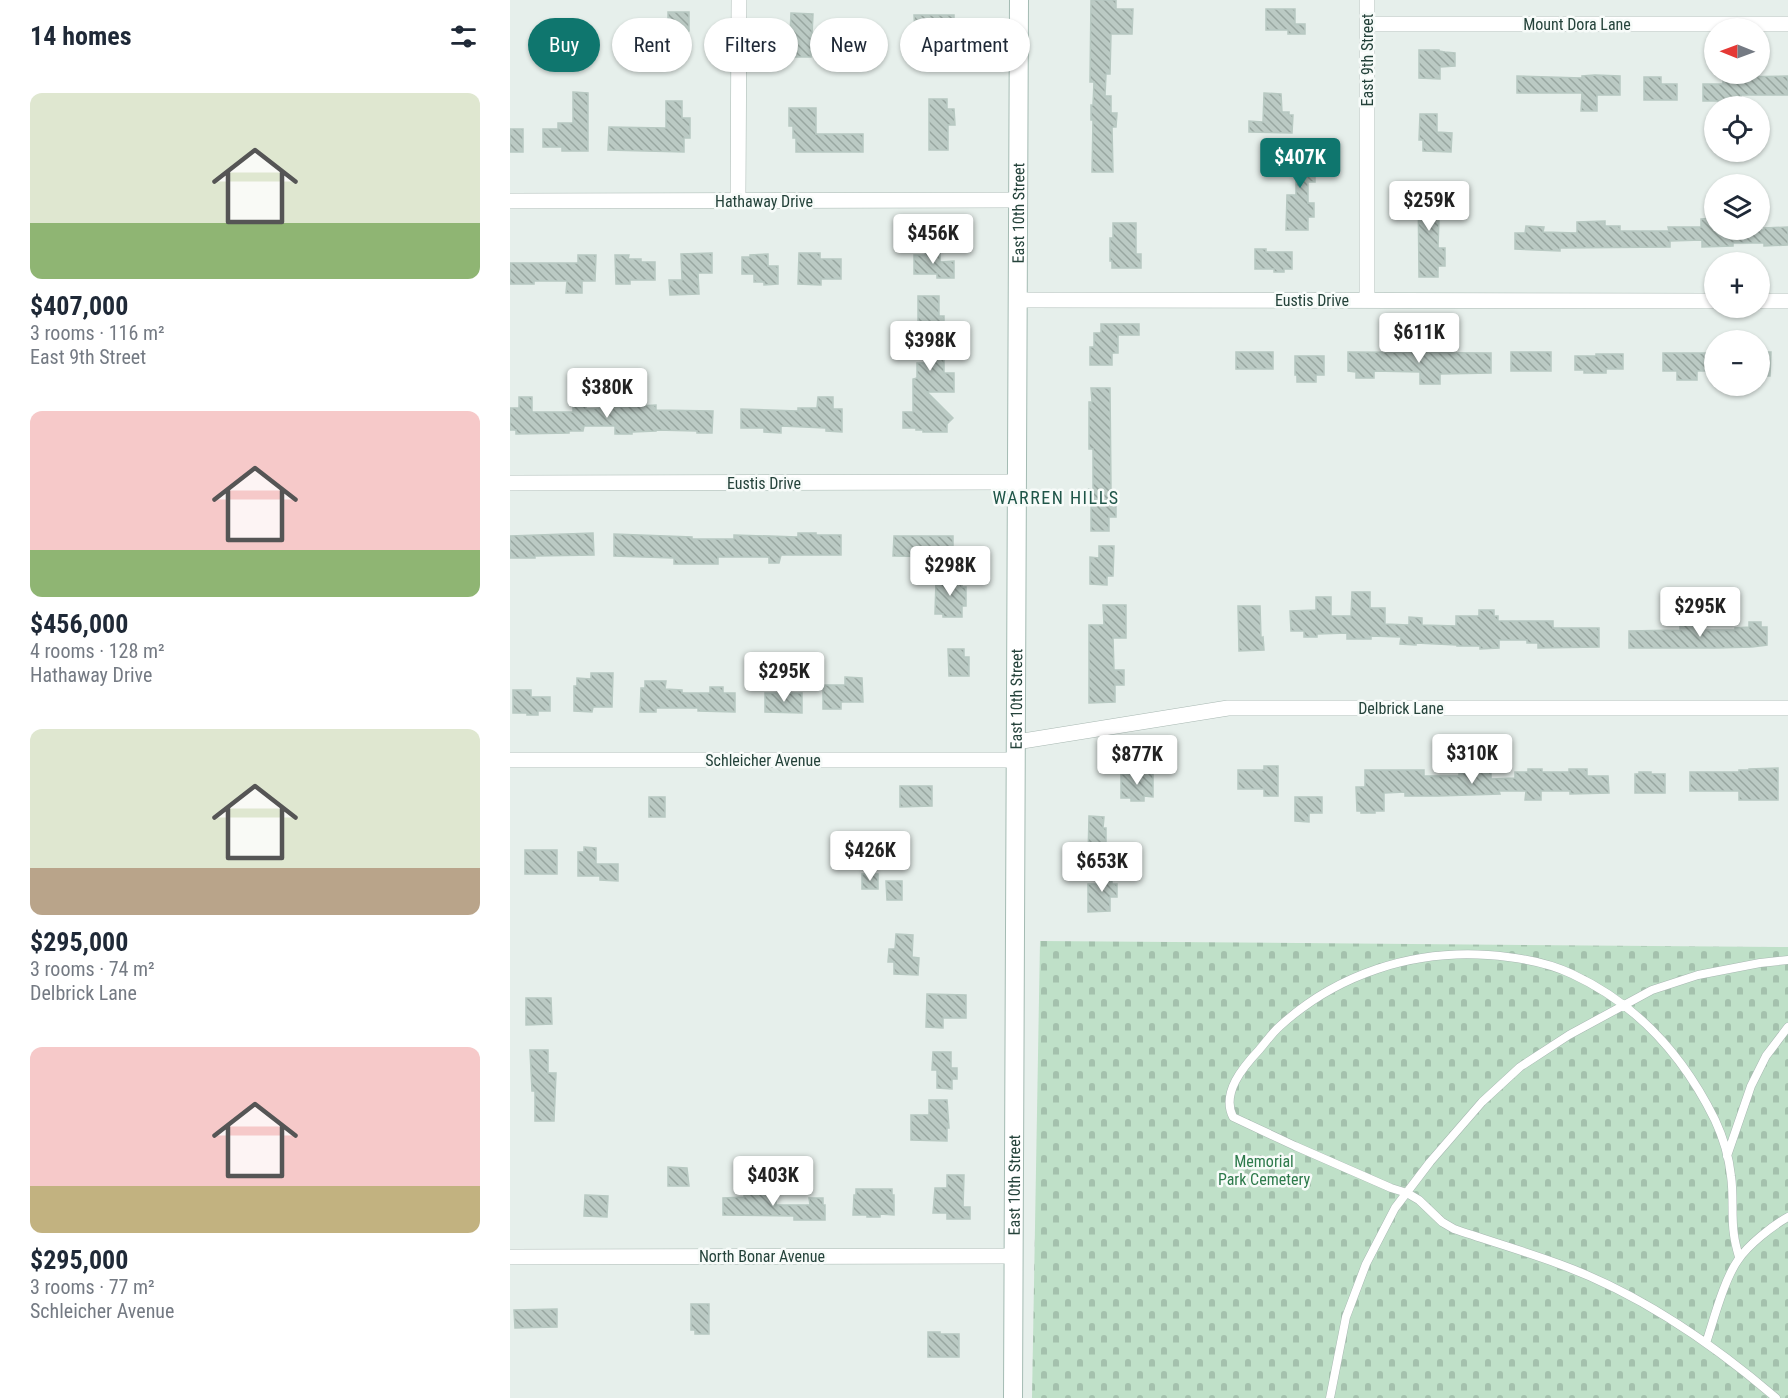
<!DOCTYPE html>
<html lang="en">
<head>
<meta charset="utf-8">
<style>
  body { margin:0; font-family:"Roboto Condensed",sans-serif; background:#f6f6f7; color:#1f2937; height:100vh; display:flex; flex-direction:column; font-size:22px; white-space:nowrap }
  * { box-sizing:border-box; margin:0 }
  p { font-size:20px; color:#747a83 }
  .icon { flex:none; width:33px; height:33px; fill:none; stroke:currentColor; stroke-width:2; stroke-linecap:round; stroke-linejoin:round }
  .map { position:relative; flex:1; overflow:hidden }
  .drawer { display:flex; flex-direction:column; background:#fff; width:510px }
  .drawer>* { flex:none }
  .guide { position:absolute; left:18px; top:18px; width:570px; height:54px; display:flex; gap:12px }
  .needle { width:39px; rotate:271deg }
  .tools { position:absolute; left:1194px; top:18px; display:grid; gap:12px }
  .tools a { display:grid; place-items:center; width:66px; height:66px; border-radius:50%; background:#fff; box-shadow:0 2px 4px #0004; font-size:30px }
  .price { position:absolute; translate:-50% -51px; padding:0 14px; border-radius:6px; background:#fff; color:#222; font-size:20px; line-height:39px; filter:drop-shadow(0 2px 3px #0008) }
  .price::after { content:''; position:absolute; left:50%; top:36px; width:18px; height:14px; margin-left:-9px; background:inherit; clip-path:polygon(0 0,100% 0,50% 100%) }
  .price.active { background:#0f766e; color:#fff }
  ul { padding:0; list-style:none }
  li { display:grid; align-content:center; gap:12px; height:318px; padding:0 30px }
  li span { display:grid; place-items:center; height:186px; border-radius:12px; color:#555 }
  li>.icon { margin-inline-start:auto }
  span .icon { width:108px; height:108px; fill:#fffc; stroke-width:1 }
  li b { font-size:26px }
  h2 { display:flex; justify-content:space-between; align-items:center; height:72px; padding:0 30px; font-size:26px }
  .tag { padding:0 21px; border-radius:27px; background:#fff; box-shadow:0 2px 4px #0004; font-size:21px; line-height:54px }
  .tag.active { background:#0f766e; color:#fff }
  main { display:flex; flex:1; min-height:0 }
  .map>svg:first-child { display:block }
  .cemetery { fill:url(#cemetery-stones) }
  .building { fill:url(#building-back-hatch); stroke:#b8c9c2; stroke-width:1.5 }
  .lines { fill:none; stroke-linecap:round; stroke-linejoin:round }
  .lane-casing { stroke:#a8b8b2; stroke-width:9 }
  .street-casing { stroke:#a8b8b2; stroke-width:16 }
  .secondary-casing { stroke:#a4bbb3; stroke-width:20 }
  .lane { stroke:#fff; stroke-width:8 }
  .street { stroke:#fff; stroke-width:15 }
  .secondary { stroke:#fff; stroke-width:18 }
  .labels { text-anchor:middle; stroke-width:5; stroke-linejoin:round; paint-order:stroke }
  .street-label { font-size:16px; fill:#24423a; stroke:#f7fbf9 }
  .park-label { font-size:16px; fill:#2d7a4b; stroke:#f7fbf9 }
  .neighbourhood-label { font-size:18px; letter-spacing:1.5px; fill:#1f5548; stroke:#f7fbf9 }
</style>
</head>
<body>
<main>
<section class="drawer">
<h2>14 homes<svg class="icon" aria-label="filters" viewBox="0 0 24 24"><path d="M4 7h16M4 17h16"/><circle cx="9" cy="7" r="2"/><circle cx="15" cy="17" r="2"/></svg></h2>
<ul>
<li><span style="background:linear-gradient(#dfe7d0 70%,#8fb573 0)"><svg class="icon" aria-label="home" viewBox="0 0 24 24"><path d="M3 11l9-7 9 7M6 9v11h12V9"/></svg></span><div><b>$407,000</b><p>3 rooms · 116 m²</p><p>East 9th Street</p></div></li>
<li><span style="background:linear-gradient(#f6c9c9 75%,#8fb573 0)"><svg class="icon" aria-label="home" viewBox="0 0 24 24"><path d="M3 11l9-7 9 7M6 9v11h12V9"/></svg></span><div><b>$456,000</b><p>4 rooms · 128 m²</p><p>Hathaway Drive</p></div></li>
<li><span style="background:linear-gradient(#dfe7d0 75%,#b9a48a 0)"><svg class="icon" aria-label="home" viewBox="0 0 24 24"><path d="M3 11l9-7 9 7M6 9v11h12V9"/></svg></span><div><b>$295,000</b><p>3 rooms · 74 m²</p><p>Delbrick Lane</p></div></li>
<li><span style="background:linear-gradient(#f6c9c9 75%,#c2b280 0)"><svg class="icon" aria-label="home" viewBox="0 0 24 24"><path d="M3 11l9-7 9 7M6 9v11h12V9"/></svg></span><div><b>$295,000</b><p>3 rooms · 77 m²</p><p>Schleicher Avenue</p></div></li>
</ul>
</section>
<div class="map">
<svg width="1278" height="1398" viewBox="0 0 1278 1398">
  <defs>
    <pattern id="cemetery-stones" width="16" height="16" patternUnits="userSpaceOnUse" patternTransform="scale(1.5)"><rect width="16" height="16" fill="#bfe0c8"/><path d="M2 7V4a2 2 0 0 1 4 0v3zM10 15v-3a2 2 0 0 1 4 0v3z" fill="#a4c1ad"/></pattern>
    <pattern id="building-back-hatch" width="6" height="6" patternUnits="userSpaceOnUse" patternTransform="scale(1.5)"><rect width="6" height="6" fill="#bbcac4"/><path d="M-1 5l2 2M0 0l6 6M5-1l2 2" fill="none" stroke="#98a6a0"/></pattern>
  </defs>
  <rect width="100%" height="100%" fill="#e6efeb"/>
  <path class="cemetery" d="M530 941 1278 947V1398H522Z"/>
  <path class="building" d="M581 0H606V9H623L622 34H601L600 74H596L595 96H601V113H607L606 127H602L603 172H582L583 120H581V105H583L584 82H580Z
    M756 9H785V24H795V34H778V30H756Z
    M158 12H179V31H175V43H170V55H154V39H158Z
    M281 13 303 14 301 57H279Z
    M404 15H444V29H442V60H409V33H405Z
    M909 50H929V51L935 52 945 53V66L930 67V79L909 78Z
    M1085 75 1110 76V95H1087V111H1071L1072 93H1007V76L1072 78V76Z
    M1278 76V95H1231V100H1220V104H1208V101H1193V84H1213V79H1219V77Z
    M1134 77H1151V84H1167V100H1134Z
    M63 92 78 93V151H52V147H33V129H48V123H63Z
    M754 93 771 94 772 112H779V115H783L782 133 739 132V121L753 122Z
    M419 99H437V109H444L445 125H438V150H419Z
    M156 101H172V118H180V138H174V152L98 150 99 127 156 128Z
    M279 108H306V134H353V152H286V138H283V126H279Z
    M910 114H927V132L942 133 941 152 913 151V140H909Z
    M0 129H13V152H0Z
    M778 146H795V154H805V182H798V203H804V217H798V230H776L777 195H786V173H778Z
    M908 184 923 185V187H930L928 248H935V266H928V277H909Z
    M1204 218V230H1254V228L1278 227V245L1254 246V243H1223V246L1192 247V240L1160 241V247L1050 248V251L1005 249V233H1015L1016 226 1034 227 1033 232 1067 233V222L1095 221V226H1110V231H1159L1158 227H1191V219Z
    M603 223H626V254H631V268H602V261H600V238H603Z
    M745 249H756V252H782V269H774V272H764V269H745Z
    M416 251H430V262L444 261V278H427V274H404V255H415Z
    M202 253V273H188L189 294 160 295 159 280H172L171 254Z
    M289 253H310V259H331V279H311V285L288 284Z
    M258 254V266H268V284L254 285V282H244V274H232V257H240V255Z
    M68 255H86L85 281H72V293H56L57 281H24V284H0V263H68Z
    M105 255H119L118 259H131V262H145V280H120V284H106Z
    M408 296H429V316H434V373H444V392H417L443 418 437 424V432H413V430H406V428H393V412H403V379L407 378V363H416L415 334H408Z
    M591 324H629V335H608V353H602V365H580V347H584V333H591Z
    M726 352H763V369H726Z
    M838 352 981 353V373L930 374V384H910V372L864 371V378H846V372L838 371Z
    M1001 352H1041V371H1001Z
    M1250 352H1261L1260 376H1250Z
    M1153 353H1197V371H1187V380H1167V371H1153Z
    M1086 354H1113V369H1096V373H1074V370H1065V356H1086Z
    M785 356H814V375H806V382H787V375H785Z
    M581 388H600L601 490H606V517H599V531H581V505H578L579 489 583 490V449H579V402H582Z
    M9 397H22V412H63V397H76V409L146 405V410L203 411 202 433H187V431L146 430V431L122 432V434H105V426H74L73 431H59V433L6 434V430H0V408H9Z
    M308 397H323V409H332V432L316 431V428L271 426V433L254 432V428H231V409L288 411V408H307Z
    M83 533 84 555 25 556V558H0V536Z
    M288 533H306V535H331V555H271L269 563H259V557H208V564H164V558L104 556V534L182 537V539H224V535L288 537Z
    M384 536H443V557L383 556Z
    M589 546H604L603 576H597V585L580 584V557L589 558Z
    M433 576H452V587H456V606H452V617H433V614H425L426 580H433Z
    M842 592H860V608H875V624L899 625V617L912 618V625L946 626V616H969V610H984V616H988V621H1043V628H1089V647L1028 648V643H1017V640H989V648L970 649V646H947V645L906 643V645L890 644 891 637 861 636V639H837V633L807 634V637H794V631H781L780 611 806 610V597H821V616H841Z
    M593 605H616V638H603L604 670H614V685H605V702L579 703V625H594Z
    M728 606H750L751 638 753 637 754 650 729 651Z
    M1239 622H1251V627H1257V645L1242 647 1207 648H1119V631L1170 630V624H1189L1188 630H1225V628L1239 627Z
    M438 649H454V657H459V676H439Z
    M81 673H103L102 707H83L82 712 64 711V686H67V678L81 679Z
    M335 677 352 678 353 702H331V709H313V685H335Z
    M135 681H156L155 689 172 690V693H200V687H213V693H225V712L188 711V708H146V712H130L131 688H135Z
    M3 690H21V697H40V711H28V715H17V713H3Z
    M255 693H292V713L255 712Z
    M754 766H768V796H754V789H728V770H754Z
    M1268 768V800H1229V791H1180V772H1229V770H1239V769Z
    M960 769H981V779L1005 778V772H1018V769H1032V772H1059V769H1077V776H1098L1099 793 1060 794V791H1031V800H1015L1016 791H989L990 794 928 796H895V792L874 793V811H865V813H851V811H847L846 787H855V770H914V776H949V773H960Z
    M632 772H643V797L634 796V801H621V798H611V774H632Z
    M1129 772H1141V774H1155V793H1125V774H1129Z
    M390 786H422V806L390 807Z
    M139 797H155V817H139Z
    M785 797H812V813H799V822L785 821Z
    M579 816 594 817 593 828H596V858H578Z
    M74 847 86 848V864H108V881L90 880V876H68V852H74Z
    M15 850H47V874H15Z
    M602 872V884H607V897H600V911L578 912V884H587V873Z
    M352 874H368V889H352Z
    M376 881H392V900H377Z
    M386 934 403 935 402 957 409 958 408 975 384 974V962H378L379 949H385Z
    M417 994 456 995V1018H433V1028L416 1027Z
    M16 998H41L42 1024 16 1025Z
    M20 1050H38V1073H46L44 1121H25V1091H22Z
    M423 1052H441V1068H447V1079H442V1089L427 1088V1070H422Z
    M419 1100H437L439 1128H437V1141L401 1140V1115H419Z
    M158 1167 177 1168 179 1186H158Z
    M437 1175H454L453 1207H460V1219H437V1213H423L425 1188H437Z
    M346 1189H382V1195H384V1215L370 1214V1217H357V1215H343L344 1195H346Z
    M246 1190H266V1205H300L299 1198H313V1205H315V1220H284V1216L213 1215V1198L234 1197V1193H246Z
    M75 1195 98 1196 97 1217 74 1216Z
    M181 1304H199V1334H185V1330H181Z
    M47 1309V1327L5 1328 4 1310Z
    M418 1332H430V1334H449V1357H418Z"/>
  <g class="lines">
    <defs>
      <path id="lane" d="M1217 1156 1241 1086 1256 1056 1278 1027
        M1229 1257C1227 1250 1225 1243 1224 1235 1221 1216 1224 1196 1221 1176 1219 1158 1213 1137 1205 1120 1174 1057 1127 1004 1062 974 1037 962 1006 957 978 955 902 950 827 974 770 1026 762 1033 756 1042 749 1050 733 1067 711 1093 723 1117L785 1146 881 1188 897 1193 909 1200 932 1222 944 1229C979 1241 1014 1251 1049 1264 1129 1293 1202 1343 1266 1398
        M1196 1343C1204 1319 1214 1280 1228 1260 1238 1245 1262 1226 1278 1217
        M820 1398 836 1317 856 1264 885 1208 920 1162 972 1102 1010 1067 1059 1035 1142 990 1188 975 1250 963 1278 960"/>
      <path id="street" d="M857 24H1278
        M0 201 509 200
        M228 201 229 0
        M508 300 1204 301
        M857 300V0
        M1250 301H1278
        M0 483 507 482
        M506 742 718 708H1278
        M0 760H506
        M0 1257 504 1256"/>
      <g id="secondary">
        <path id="s1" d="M503 1398 509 0"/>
      </g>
    </defs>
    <use href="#lane" class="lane-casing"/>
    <use href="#street" class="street-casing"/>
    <use href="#secondary" class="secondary-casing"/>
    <use href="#lane" class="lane"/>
    <use href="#street" class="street"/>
    <use href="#secondary" class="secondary"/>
  </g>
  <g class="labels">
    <g class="street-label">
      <text x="1067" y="30">Mount Dora Lane</text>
      <text transform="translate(857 60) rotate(-90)" y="6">East 9th Street</text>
      <text x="254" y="207">Hathaway Drive</text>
      <text dy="6" stroke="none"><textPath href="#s1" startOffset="1185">East 10th Street</textPath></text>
      <text x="802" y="306">Eustis Drive</text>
      <text x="254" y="489">Eustis Drive</text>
      <text dy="6" stroke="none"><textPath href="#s1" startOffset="699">East 10th Street</textPath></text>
      <text x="891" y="714">Delbrick Lane</text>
      <text x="253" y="766">Schleicher Avenue</text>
      <text dy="6" stroke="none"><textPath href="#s1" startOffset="213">East 10th Street</textPath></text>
      <text x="252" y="1262">North Bonar Avenue</text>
    </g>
    <g class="park-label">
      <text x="754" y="1167">Memorial<tspan x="754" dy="18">Park Cemetery</tspan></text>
    </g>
    <g class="neighbourhood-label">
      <text x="546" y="504">WARREN HILLS</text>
    </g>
  </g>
</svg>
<div class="tools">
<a><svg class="needle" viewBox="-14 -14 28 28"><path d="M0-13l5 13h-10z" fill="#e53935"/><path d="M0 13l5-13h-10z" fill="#747a83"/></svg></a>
<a><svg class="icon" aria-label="locate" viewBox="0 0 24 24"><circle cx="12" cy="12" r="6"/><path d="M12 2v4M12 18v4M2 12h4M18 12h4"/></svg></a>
<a><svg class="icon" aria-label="layers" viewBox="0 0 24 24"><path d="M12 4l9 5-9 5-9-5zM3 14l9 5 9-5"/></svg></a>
<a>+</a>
<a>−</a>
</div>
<b class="price active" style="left:790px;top:189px">$407K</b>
<b class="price" style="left:919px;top:232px">$259K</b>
<b class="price" style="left:423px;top:265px">$456K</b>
<b class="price" style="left:909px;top:364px">$611K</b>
<b class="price" style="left:420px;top:372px">$398K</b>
<b class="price" style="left:97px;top:419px">$380K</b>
<b class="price" style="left:440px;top:597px">$298K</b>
<b class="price" style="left:1190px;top:638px">$295K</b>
<b class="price" style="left:274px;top:703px">$295K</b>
<b class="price" style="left:962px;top:785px">$310K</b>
<b class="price" style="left:627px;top:786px">$877K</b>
<b class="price" style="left:360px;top:882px">$426K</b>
<b class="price" style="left:592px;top:893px">$653K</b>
<b class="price" style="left:263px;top:1207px">$403K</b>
<div class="guide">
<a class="tag active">Buy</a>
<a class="tag">Rent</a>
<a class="tag">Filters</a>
<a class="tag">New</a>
<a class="tag">Apartment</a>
</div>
</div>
</main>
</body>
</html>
